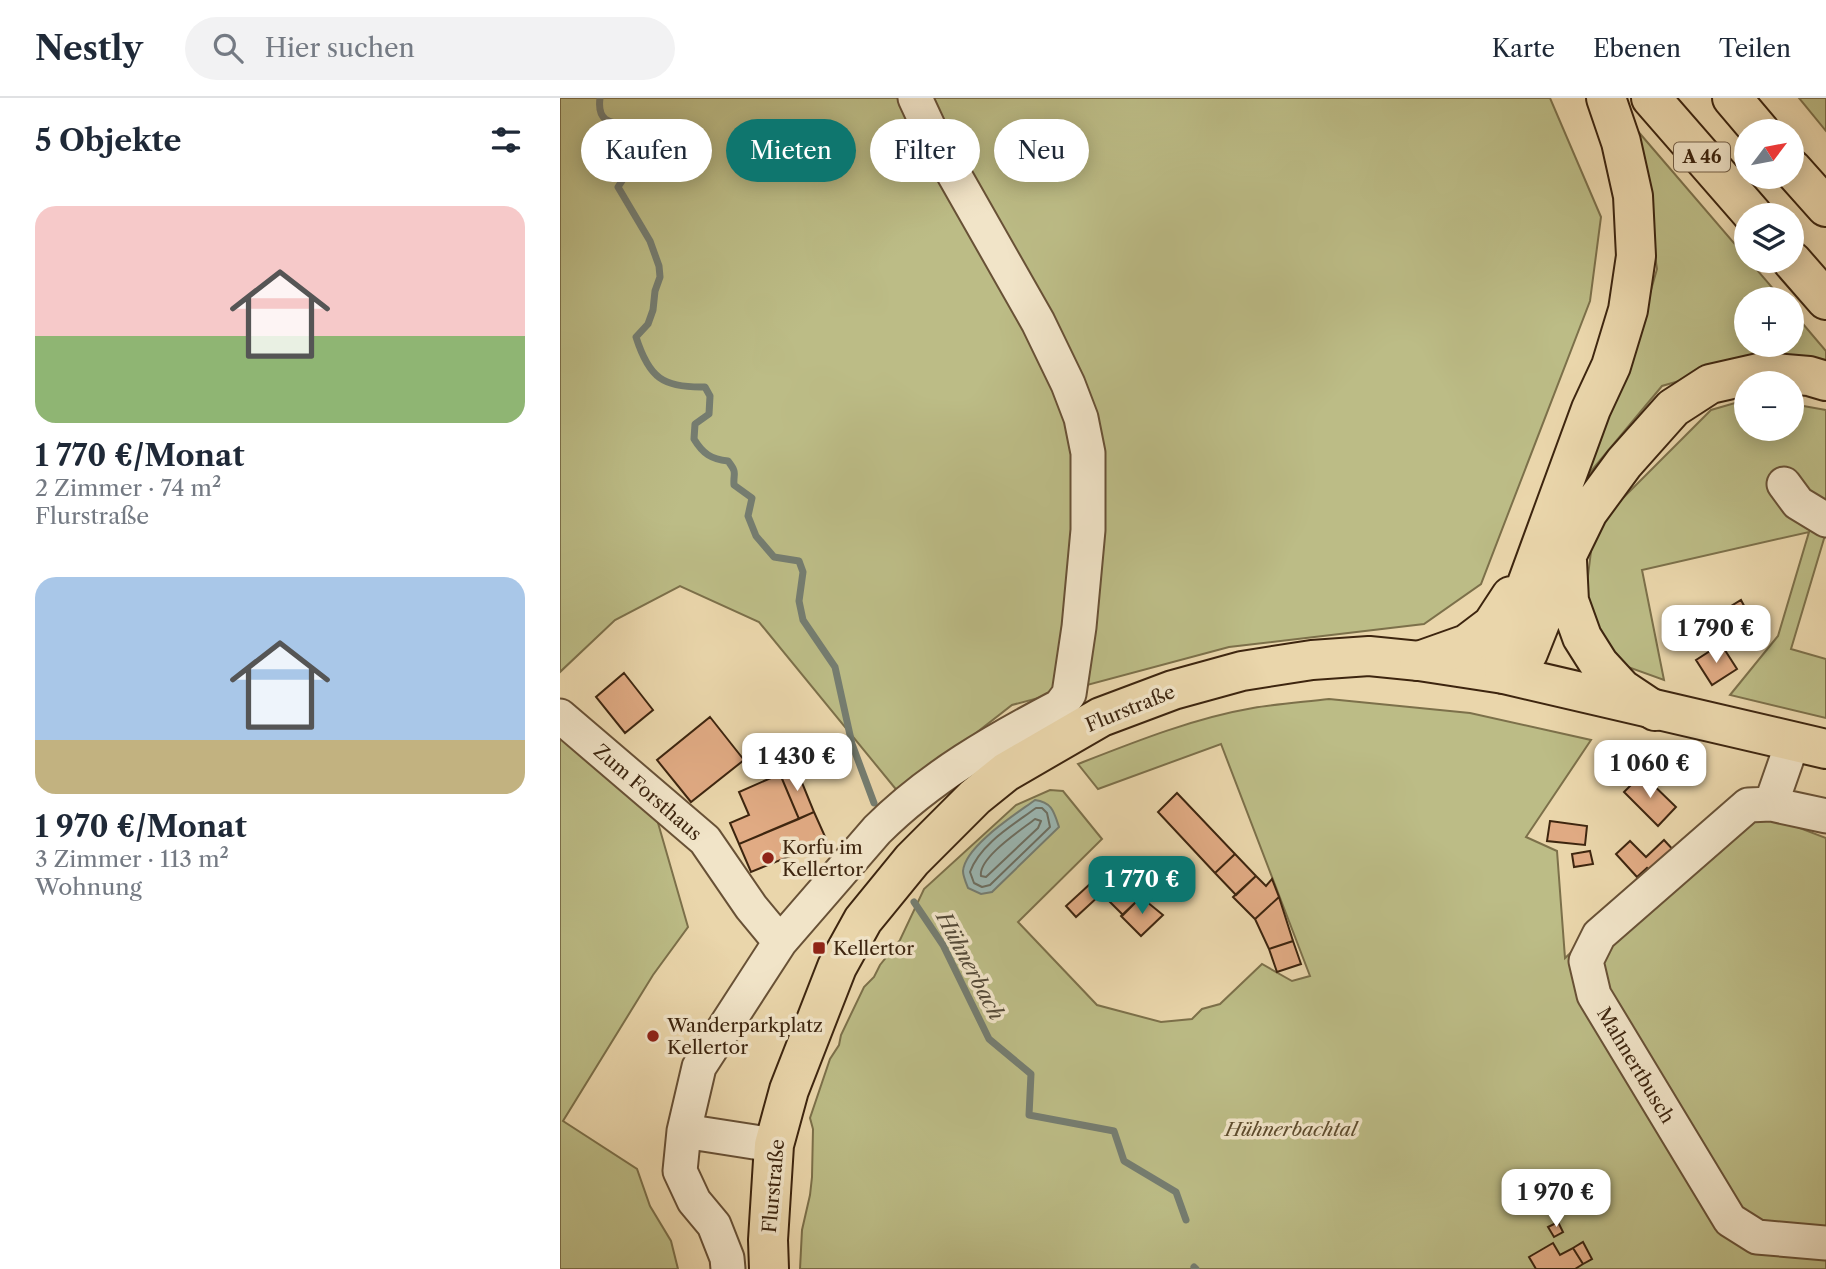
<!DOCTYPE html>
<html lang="de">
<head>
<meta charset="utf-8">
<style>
  body { margin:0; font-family:"Libre Caslon Text",serif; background:#f2f2f3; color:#1f2937; height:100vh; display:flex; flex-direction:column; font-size:26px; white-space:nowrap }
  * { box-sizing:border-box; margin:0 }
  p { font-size:23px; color:#747a83 }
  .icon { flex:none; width:38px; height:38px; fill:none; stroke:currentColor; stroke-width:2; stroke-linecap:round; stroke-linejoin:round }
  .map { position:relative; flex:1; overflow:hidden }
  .details { display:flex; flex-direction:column; background:#fff; width:560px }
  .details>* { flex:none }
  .hud { position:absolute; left:21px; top:21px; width:665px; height:63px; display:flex; gap:14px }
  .needle { width:46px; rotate:58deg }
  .fabs { position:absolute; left:1174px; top:21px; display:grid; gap:14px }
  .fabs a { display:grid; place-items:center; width:70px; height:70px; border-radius:50%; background:#fff; box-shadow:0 4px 18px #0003; font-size:35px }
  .price { position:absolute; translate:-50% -60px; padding:0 16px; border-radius:14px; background:#fff; color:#222; font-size:23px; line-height:46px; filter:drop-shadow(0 2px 4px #0008) }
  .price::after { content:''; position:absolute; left:50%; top:42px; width:21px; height:16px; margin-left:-10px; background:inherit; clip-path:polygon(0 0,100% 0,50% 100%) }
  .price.active { background:#0f766e; color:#fff }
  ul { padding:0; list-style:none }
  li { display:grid; align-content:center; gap:14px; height:371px; padding:0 35px }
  li span { display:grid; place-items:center; height:217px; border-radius:21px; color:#555 }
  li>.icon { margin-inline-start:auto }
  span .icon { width:126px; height:126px; fill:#fffc; stroke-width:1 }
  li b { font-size:30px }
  h2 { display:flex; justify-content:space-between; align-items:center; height:84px; padding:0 35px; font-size:30px }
  .chip { padding:0 24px; border-radius:32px; background:#fff; box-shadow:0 4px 18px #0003; font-size:24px; line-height:63px }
  .chip.active { background:#0f766e; color:#fff }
  header { display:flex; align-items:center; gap:42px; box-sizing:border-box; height:98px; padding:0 35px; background:#fff; border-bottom:2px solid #e0e1e3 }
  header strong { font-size:33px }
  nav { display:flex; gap:38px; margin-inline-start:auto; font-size:24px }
  .search { width:490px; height:63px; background:#f2f2f3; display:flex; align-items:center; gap:18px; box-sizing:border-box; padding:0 24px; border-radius:38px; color:#747a83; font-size:26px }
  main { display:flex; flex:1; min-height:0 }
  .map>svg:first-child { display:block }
  .green { fill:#bcbc86; stroke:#7c704a; stroke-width:2 }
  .water { fill:#9bb7b3; stroke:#757d71; stroke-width:2 }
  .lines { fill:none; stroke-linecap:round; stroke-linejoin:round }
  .shore { stroke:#6c6e61; stroke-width:2 }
  .stream { stroke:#757d71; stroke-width:7 }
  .building { fill:#e1ab84; stroke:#3d250f; stroke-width:2 }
  .minor-casing { stroke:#685136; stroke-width:37 }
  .major-casing { stroke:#3d250f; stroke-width:42 }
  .highway-casing { stroke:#3d250f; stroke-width:42 }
  .minor { stroke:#f1e4c8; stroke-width:33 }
  .major { stroke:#ead6ab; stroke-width:38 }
  .highway { stroke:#ead6ab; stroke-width:38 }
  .poi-dot { fill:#8f2418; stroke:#f1e4c8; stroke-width:2.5 }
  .labels { text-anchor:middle; stroke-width:7; stroke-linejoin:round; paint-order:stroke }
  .shield { fill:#f1e4c8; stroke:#735e46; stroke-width:2 }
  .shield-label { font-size:18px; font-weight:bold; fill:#3d250f }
  .street-label { font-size:19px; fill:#3d250f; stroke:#f1e4c8 }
  .poi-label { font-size:19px; fill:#3d250f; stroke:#f1e4c8; text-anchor:start }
  .park-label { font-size:19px; font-style:italic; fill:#5d4b2d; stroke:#f1e4c8 }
  .water-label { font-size:21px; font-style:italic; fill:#544a38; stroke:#f1e4c8 }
</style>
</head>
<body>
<header>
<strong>Nestly</strong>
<div class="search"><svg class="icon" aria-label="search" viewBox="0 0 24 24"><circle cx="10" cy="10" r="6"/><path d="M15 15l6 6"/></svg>Hier suchen</div>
<nav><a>Karte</a><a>Ebenen</a><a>Teilen</a></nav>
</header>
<main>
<section class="details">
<h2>5 Objekte<svg class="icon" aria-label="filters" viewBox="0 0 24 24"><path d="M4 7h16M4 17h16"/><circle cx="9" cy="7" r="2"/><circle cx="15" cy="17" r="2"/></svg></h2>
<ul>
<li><span style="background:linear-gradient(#f6c9c9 60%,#8fb573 0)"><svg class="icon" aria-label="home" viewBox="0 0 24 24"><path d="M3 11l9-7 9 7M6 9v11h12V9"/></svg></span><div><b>1 770 €/Monat</b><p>2 Zimmer · 74 m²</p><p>Flurstraße</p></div></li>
<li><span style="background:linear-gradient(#a9c7e8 75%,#c2b280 0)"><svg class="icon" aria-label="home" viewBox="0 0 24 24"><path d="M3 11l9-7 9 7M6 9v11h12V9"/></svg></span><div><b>1 970 €/Monat</b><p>3 Zimmer · 113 m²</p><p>Wohnung</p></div></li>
</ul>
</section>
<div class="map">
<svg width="1266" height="1171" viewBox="0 0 1266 1171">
  <rect width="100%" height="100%" fill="#ead6ab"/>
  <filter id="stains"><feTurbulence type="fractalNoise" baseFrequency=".00286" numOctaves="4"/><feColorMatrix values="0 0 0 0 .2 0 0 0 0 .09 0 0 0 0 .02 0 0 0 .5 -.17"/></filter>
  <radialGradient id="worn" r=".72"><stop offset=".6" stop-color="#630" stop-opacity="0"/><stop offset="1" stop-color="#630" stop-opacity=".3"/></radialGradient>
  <path class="green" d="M0 0H990L1041 119 1030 203 921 486 864 526 669 549 452 607 339 695 199 524 120 488 55 522 0 574Z
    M1239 0H1266V33Z
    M1076 31 1222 201H1186V247H1232V213L1266 253V264L1203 259 1102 288 1022 384 1070 266 1097 171Z
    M1175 305H1186V331H1232V306L1266 312V434L1231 551 1266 561V620L1170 597 1218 538 1249 434 1082 472 1104 582 1054 564 1024 510 1034 429 1151 312Z
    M769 601 910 615 1031 642 966 739 997 753 1005 860 1174 705 1266 740V1171H240L242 1132 250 1097 252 1079 253 1031 250 1020 270 961 279 947 281 937 304 889 314 879 320 867 340 842 364 791 456 707 490 692 503 693 542 741 458 824 537 907 601 924 632 921 642 911 660 906 702 866 732 883 750 878 661 646 538 691 518 666C574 644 634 620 693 610 718 606 744 604 769 601Z
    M0 628 94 711 128 829 93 877 3 1023 77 1071 90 1108 111 1143 118 1171H0Z"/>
  <path class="water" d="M475 702C492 704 494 714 499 729L432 794 421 796 408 790C406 785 403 778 403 773 405 748 456 716 475 702Z"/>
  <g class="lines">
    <path class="shore" d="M476 710H482L487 715 490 729 430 787 422 789 414 785 410 774C420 746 453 727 476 710Z
      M475 721 481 723 478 730 426 779 421 778C418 760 461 732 475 721Z"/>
    <path class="stream" d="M40 0C37 23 49 25 67 26 78 49 72 70 58 89L90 143 99 168 100 179 95 193 93 212 88 226 76 239C89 280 103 290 145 289L150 298 149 316 135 326 134 341C143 356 151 361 168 363 178 376 173 374 174 387L192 400 188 418 196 438 214 459 239 463 243 474 239 503 243 522 275 569 292 646 314 705
      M354 804 383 847 429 941 471 976 469 1017 554 1033 564 1063 616 1094 626 1122
      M634 1169 636 1171"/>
  </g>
  <path class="building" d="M1181 502 1190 519 1155 540 1145 524Z
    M1161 546 1177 571 1152 587 1136 562Z
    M64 575 93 612 65 635 36 599Z
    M150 619 184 662 131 704 97 662Z
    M236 670 254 714 239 721 220 676Z
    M220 676 239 721 179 746 170 725 189 717 179 694Z
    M1082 676 1116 709 1098 728 1064 694Z
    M617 695 675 756 655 775 598 714Z
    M254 714 267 743 191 774 179 746Z
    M990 723 1027 728 1025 747 987 743Z
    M1104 742 1117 756 1094 777 1087 770 1077 779 1056 756 1070 743 1086 759Z
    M1030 753 1033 766 1014 769 1012 756Z
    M675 756 696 778 676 797 655 775Z
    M556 777 574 796 576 794 581 799 563 817 539 793Z
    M696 778 706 788 712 781 719 799 695 821 673 799Z
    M530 786 540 797 516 819 506 808Z
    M581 799 603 817 581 838 561 818Z
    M719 799 733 843 709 851 695 821Z
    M733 843 741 866 717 874 709 851Z
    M998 1124 1003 1134 994 1139 988 1129Z
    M1023 1144 1032 1161 1023 1166 1013 1150Z
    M993 1145 1000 1157 1013 1150 1023 1166 1015 1171H976L969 1159Z"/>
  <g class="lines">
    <defs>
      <path id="minor" d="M1224 386 1238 405 1266 422
        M0 618 145 742 191 809 220 844
        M1233 643 1211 706 1188 707 1039 837 1026 863 1034 897 1170 1122 1197 1139 1266 1145
        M1211 706 1266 718
        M124 1033 214 1047
        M168 1171 167 1160 154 1127 134 1103 120 1073 124 1033 139 969 220 844 317 732C370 679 435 642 500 608L509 596 519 529 528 432V355L521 320 508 286 478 224 375 43 355 0"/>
      <path id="major" d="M209 1171 208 1142 214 1047 229 992 277 869 303 822 352 762 415 699 446 674 541 619 613 592 682 573 752 562 809 558 859 563 944 576 1266 651"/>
      <path id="highway" d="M1091 0 1193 117
        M1172 0 1200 33
        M1232 71 1266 109
        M1232 163 1266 202
        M1007 463 1009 503 1022 539 1039 566 1062 591 1095 613
        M968 555 1007 457 1028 414 1064 365 1113 310 1150 286 1203 274 1249 278 1266 283
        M859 563 907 546 932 527 951 498
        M944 576 946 543 1031 311 1051 268 1068 212 1076 158 1073 98 1061 44 1046 0"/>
    </defs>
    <use href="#minor" class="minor-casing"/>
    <use href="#major" class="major-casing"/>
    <use href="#highway" class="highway-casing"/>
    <use href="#minor" class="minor"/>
    <use href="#major" class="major"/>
    <use href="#highway" class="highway"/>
  </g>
  <g class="poi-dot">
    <circle cx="208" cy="760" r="7"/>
    <rect x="252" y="843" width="14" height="14" rx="3.5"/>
    <circle cx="93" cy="938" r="7"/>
  </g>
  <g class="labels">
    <rect class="shield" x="1114" y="44.5" width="56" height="29" rx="5"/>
    <g class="shield-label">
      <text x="1142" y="65">A 46</text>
    </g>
    <g class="street-label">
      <text transform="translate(570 610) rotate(-22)" y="7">Flurstraße</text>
      <text transform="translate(88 694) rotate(41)" y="7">Zum Forsthaus</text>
      <text transform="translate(1076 967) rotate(59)" y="7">Mahnertbusch</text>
      <text transform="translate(213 1088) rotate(-85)" y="7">Flurstraße</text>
    </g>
    <g class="poi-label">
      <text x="222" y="756">Korfu im<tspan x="222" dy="22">Kellertor</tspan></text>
      <text x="273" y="857">Kellertor</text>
      <text x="107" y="934">Wanderparkplatz<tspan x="107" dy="22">Kellertor</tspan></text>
    </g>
    <g class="park-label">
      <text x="731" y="1038">Hühnerbachtal</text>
    </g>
    <g class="water-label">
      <text transform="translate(410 868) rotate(62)" y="7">Hühnerbach</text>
    </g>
  </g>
  <rect width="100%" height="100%" filter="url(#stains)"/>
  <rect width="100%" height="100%" fill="url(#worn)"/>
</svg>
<div class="fabs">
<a><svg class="needle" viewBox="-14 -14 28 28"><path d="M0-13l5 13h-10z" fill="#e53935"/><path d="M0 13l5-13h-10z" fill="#747a83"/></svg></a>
<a><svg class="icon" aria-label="layers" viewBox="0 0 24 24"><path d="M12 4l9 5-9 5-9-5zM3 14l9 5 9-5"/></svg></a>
<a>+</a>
<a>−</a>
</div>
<b class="price" style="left:1156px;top:567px">1 790 €</b>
<b class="price" style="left:237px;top:695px">1 430 €</b>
<b class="price" style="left:1090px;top:702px">1 060 €</b>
<b class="price active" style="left:582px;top:818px">1 770 €</b>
<b class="price" style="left:996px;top:1131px">1 970 €</b>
<div class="hud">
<a class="chip">Kaufen</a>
<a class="chip active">Mieten</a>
<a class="chip">Filter</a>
<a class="chip">Neu</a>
</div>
</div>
</main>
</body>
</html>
